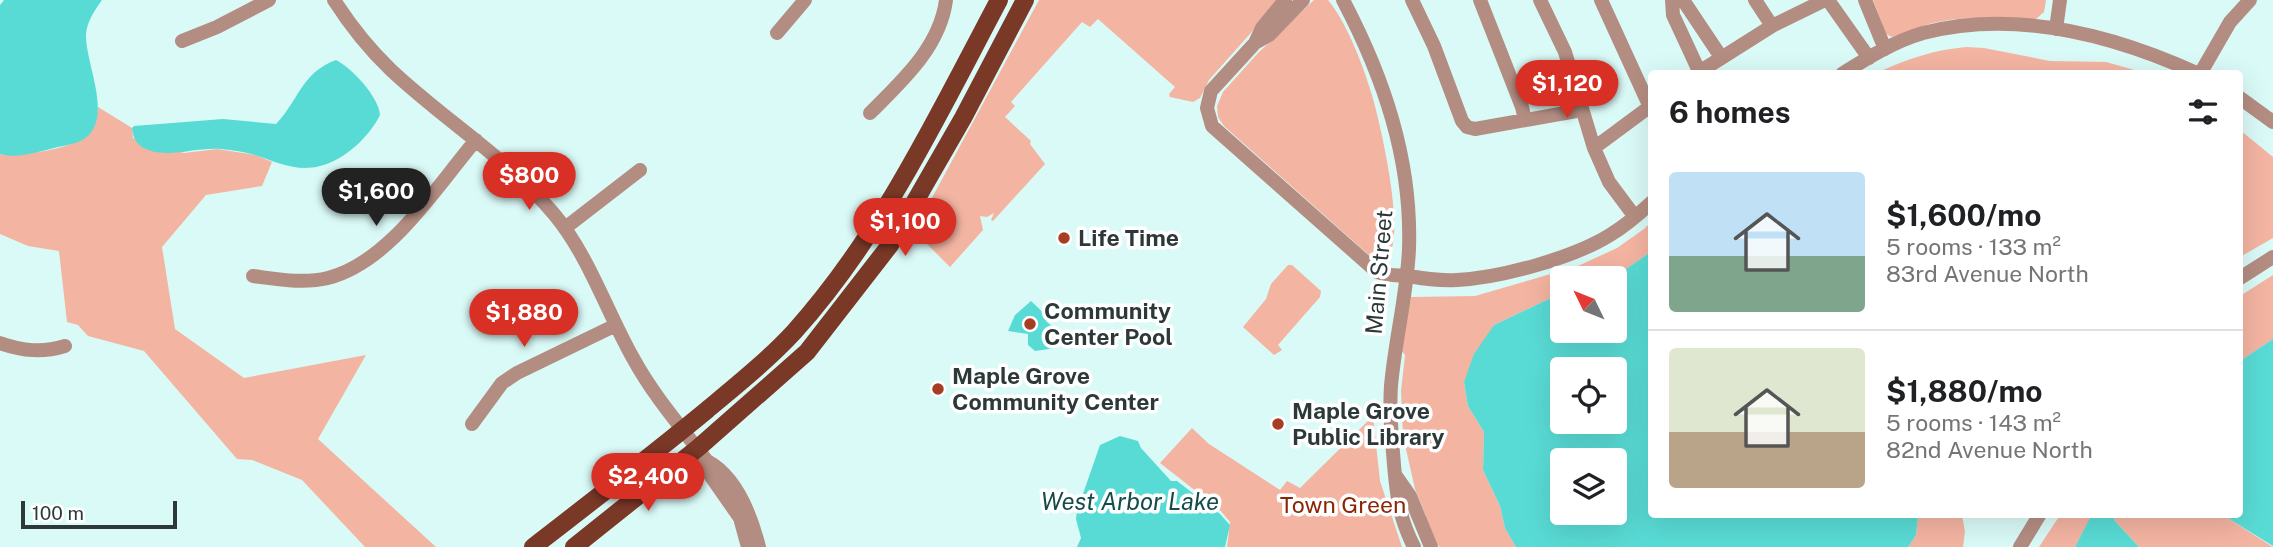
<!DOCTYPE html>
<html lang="en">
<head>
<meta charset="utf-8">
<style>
  body { margin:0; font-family:"Public Sans",sans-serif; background:#f6f6f6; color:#202124; height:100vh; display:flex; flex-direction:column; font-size:26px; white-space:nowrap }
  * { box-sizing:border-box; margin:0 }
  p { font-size:23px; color:#757577 }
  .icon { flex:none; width:38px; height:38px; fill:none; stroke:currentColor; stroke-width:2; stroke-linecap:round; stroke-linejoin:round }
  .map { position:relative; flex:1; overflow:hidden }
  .side { position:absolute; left:1648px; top:70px; width:595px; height:448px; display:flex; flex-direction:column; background:#fff; border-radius:7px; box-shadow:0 7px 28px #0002 }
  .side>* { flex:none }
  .needle { width:46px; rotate:313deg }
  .buttons { position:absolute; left:1550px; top:266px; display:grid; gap:14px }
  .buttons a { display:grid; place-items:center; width:77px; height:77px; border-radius:7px; background:#fff; box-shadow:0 7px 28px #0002; font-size:35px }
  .scale { position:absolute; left:21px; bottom:18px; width:156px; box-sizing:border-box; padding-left:7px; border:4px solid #2d3939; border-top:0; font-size:19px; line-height:24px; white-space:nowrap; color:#2d3939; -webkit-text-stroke:5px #fff; paint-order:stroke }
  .price { position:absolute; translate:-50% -60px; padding:0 16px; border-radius:24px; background:#d93025; color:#fff; font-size:23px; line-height:46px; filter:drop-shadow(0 2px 4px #0008) }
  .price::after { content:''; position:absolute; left:50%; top:42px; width:21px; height:16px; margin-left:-10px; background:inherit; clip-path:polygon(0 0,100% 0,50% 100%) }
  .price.current { background:#222; color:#fff }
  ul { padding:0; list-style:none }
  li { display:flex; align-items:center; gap:21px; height:175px; padding:0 21px }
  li+li { border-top:2px solid #e0e0e0 }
  li span { display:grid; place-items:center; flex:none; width:196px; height:140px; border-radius:7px; color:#555 }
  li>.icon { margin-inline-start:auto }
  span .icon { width:84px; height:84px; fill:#fffc; stroke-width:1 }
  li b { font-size:30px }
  h2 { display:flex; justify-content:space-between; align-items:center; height:84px; padding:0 21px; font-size:30px }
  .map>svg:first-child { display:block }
  .green { fill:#f4b4a2 }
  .water { fill:#59dbd5; fill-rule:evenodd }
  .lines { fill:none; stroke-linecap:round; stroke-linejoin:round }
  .minor { stroke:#b48d82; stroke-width:14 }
  .major { stroke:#7a3827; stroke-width:18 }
  .poi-dot { fill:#a73e23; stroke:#fff; stroke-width:2.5 }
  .labels { text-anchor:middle; stroke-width:7; stroke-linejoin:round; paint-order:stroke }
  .poi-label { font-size:23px; font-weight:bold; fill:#2d3939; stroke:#fff; text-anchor:start }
  .street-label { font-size:23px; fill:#2d3939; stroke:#fff }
  .park-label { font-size:23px; fill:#8c2505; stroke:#fff }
  .water-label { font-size:24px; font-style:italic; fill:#134c4a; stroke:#fff }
</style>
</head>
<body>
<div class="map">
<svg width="2273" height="547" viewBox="0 0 2273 547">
  <rect width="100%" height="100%" fill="#dafaf7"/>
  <path class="green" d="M1039 0H1280L1209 80 1200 98 1193 102 1170 97 1169 94 1175 87 1098 19 1090 27 1082 22 1011 102 1015 106 1005 117 1031 141 1030 144 1045 164 993 221 991 220 994 213 987 217 980 216 983 230 950 267 914 231Z
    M1314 0H1328C1346 21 1363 65 1371 92 1377 109 1421 286 1370 256L1224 126 1218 117 1217 106 1223 92 1258 53Z
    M1873 0H2046L2044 12 2036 19C2000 18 1964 15 1929 24 1917 28 1904 33 1892 37L1886 34Z
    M1966 47 1984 48 2050 61 2106 62 2145 73H1877C1906 59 1934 50 1966 47Z
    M98 107 132 128 133 138 184 153 217 149 256 155 272 162 262 186 206 195 162 247 175 329 244 378 366 355 318 439 436 547H365L302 480 252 460 237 459 144 351 88 336 78 325 67 322 59 251 28 246 0 234V154L3 155C25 155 81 149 93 129 96 123 97 114 98 107Z
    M2240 130 2273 157V238L2240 257Z
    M1652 221V251L1613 278H1563V298H1551L1494 325 1464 382 1468 406 1484 432 1483 470 1500 506 1505 528 1516 547H1440L1433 540 1425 522 1426 516 1415 489 1403 436 1401 391 1405 355 1401 350 1411 297 1475 296 1578 266 1617 248 1644 229Z
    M1288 265H1292L1321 291 1320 297 1278 345 1282 350 1274 355 1243 327 1266 299 1271 284Z
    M2273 275V339L2240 361V296Z
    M1373 416 1380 481 1402 547H1227L1230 522 1220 510 1160 463 1192 428 1209 444 1280 490 1287 481 1300 488Z
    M1918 515H1962L1965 532 1963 547H1908L1916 535Z
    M2060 515H2092L2075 547H2039Z
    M2113 515H2223L2273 547H2139L2114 520Z"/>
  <path class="water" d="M4 0H102C95 10 87 21 86 34 85 62 111 111 89 135 81 144 65 145 54 148 38 152 16 159 0 154V5Z
    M336 60C352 68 379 97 380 115 369 137 345 160 320 166 297 172 279 163 258 156 246 152 233 150 221 149 197 147 174 157 151 151 138 147 133 140 132 128L134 126 223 119 276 124C299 100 301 73 336 60Z
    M1652 251V514L1918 515 1916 535 1908 547H1516L1505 528 1500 506 1483 470 1484 432 1468 406 1464 382 1474 354 1494 325 1551 298H1563V331H1615V278H1613ZM1615 369V422H1563V369ZM1615 460V513H1563V460Z
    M1031 301 1049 318 1046 321 1053 327 1046 335 1049 338 1057 337 1059 339V346L1056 348 1035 351 1028 345V334L1008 331 1015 315Z
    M2273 339V546L2223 515 2240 514V361Z
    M1120 436 1138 441 1141 448 1171 481H1177L1220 514 1230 525 1225 547H1077L1081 538 1076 519 1077 511 1100 445Z
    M2092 514 2113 515 2114 520 2139 547H2075Z"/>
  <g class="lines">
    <path class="minor" d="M334 0C350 25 369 49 391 70 444 120 507 158 554 214 589 256 606 310 633 358 653 395 681 427 707 461L710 475 740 518 748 547
      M1285 0 1262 28 1255 43 1269 35 1303 0
      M1343 0C1384 78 1412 160 1409 249 1407 295 1395 340 1391 386 1389 412 1392 439 1394 465 1397 498 1399 517 1414 547
      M1412 0 1434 46 1462 121 1467 127 1475 129 1582 110
      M1480 0 1522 107 1525 120
      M1540 0 1565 52 1594 148 1609 182 1635 217
      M1601 0 1650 107
      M1672 0 1673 15 1699 71
      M1683 0 1721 57
      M1755 0 1772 26
      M1828 0 1869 58
      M1865 0 1885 49
      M2056 29 2060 0
      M777 33 805 0
      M182 41 217 27 269 0
      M1255 43 1211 91 1207 108 1212 126 1377 272C1388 276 1398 275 1409 276 1425 279 1440 281 1457 280 1500 278 1573 258 1610 235 1625 226 1639 214 1652 202
      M1696 74 1772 26 1825 0
      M1842 74C1867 58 1895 41 1923 33 2016 9 2114 35 2199 74
      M2200 74 2230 22 2250 0
      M2240 98 2273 122
      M870 113C902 81 940 47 946 0
      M1594 148 1652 105
      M565 228 640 170
      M253 276C277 279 303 284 328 278 390 262 436 187 476 140
      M2240 278 2273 257
      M0 343C23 351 42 353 65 346
      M472 424 502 383 517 373 616 325
      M707 461C737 477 751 515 759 547
      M1396 476 1410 496 1431 547
      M2020 547 2040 514"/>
    <path class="major" d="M533 547C591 502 650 457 707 410 737 385 768 360 794 332 882 234 938 115 999 0
      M574 547 698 448 807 352 890 245 963 118 1025 0"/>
  </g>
  <g class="poi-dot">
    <circle cx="1064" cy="238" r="7"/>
    <circle cx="1030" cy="324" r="7"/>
    <circle cx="938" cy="389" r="7"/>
    <circle cx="1278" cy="424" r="7"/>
  </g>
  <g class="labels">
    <g class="poi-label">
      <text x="1078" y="246">Life Time</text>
      <text x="1044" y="319">Community<tspan x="1044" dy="26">Center Pool</tspan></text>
      <text x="952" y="384">Maple Grove<tspan x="952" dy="26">Community Center</tspan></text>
      <text x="1292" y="419">Maple Grove<tspan x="1292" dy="26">Public Library</tspan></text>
    </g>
    <g class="street-label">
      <text transform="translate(1379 272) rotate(-85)" y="8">Main Street</text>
    </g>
    <g class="park-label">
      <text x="1343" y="513">Town Green</text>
    </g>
    <g class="water-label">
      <text x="1130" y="510">West Arbor Lake</text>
    </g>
  </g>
</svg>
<div class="buttons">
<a><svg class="needle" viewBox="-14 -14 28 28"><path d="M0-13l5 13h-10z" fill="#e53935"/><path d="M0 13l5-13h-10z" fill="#757577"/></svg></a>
<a><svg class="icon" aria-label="locate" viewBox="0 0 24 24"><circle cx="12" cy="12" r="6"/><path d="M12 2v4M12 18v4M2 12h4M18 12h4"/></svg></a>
<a><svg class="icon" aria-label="layers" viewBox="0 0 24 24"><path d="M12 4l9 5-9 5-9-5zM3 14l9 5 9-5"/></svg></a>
</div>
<div class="scale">100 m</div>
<b class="price" style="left:1567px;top:120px">$1,120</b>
<b class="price" style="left:529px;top:212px">$800</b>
<b class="price current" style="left:376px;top:228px">$1,600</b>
<b class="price" style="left:905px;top:258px">$1,100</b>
<b class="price" style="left:524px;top:349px">$1,880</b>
<b class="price" style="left:648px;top:513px">$2,400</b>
<section class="side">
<h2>6 homes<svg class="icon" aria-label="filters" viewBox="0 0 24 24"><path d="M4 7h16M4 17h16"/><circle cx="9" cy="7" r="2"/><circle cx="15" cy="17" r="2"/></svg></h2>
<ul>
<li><span style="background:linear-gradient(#bfe0f5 60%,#7fa58c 0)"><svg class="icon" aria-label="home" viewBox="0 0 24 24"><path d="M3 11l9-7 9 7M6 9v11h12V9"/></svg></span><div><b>$1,600/mo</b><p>5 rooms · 133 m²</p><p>83rd Avenue North</p></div></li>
<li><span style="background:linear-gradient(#dfe7d0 60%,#b9a48a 0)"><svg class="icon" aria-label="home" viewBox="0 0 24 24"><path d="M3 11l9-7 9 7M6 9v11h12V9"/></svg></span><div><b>$1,880/mo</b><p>5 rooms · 143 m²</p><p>82nd Avenue North</p></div></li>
</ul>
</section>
</div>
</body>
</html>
